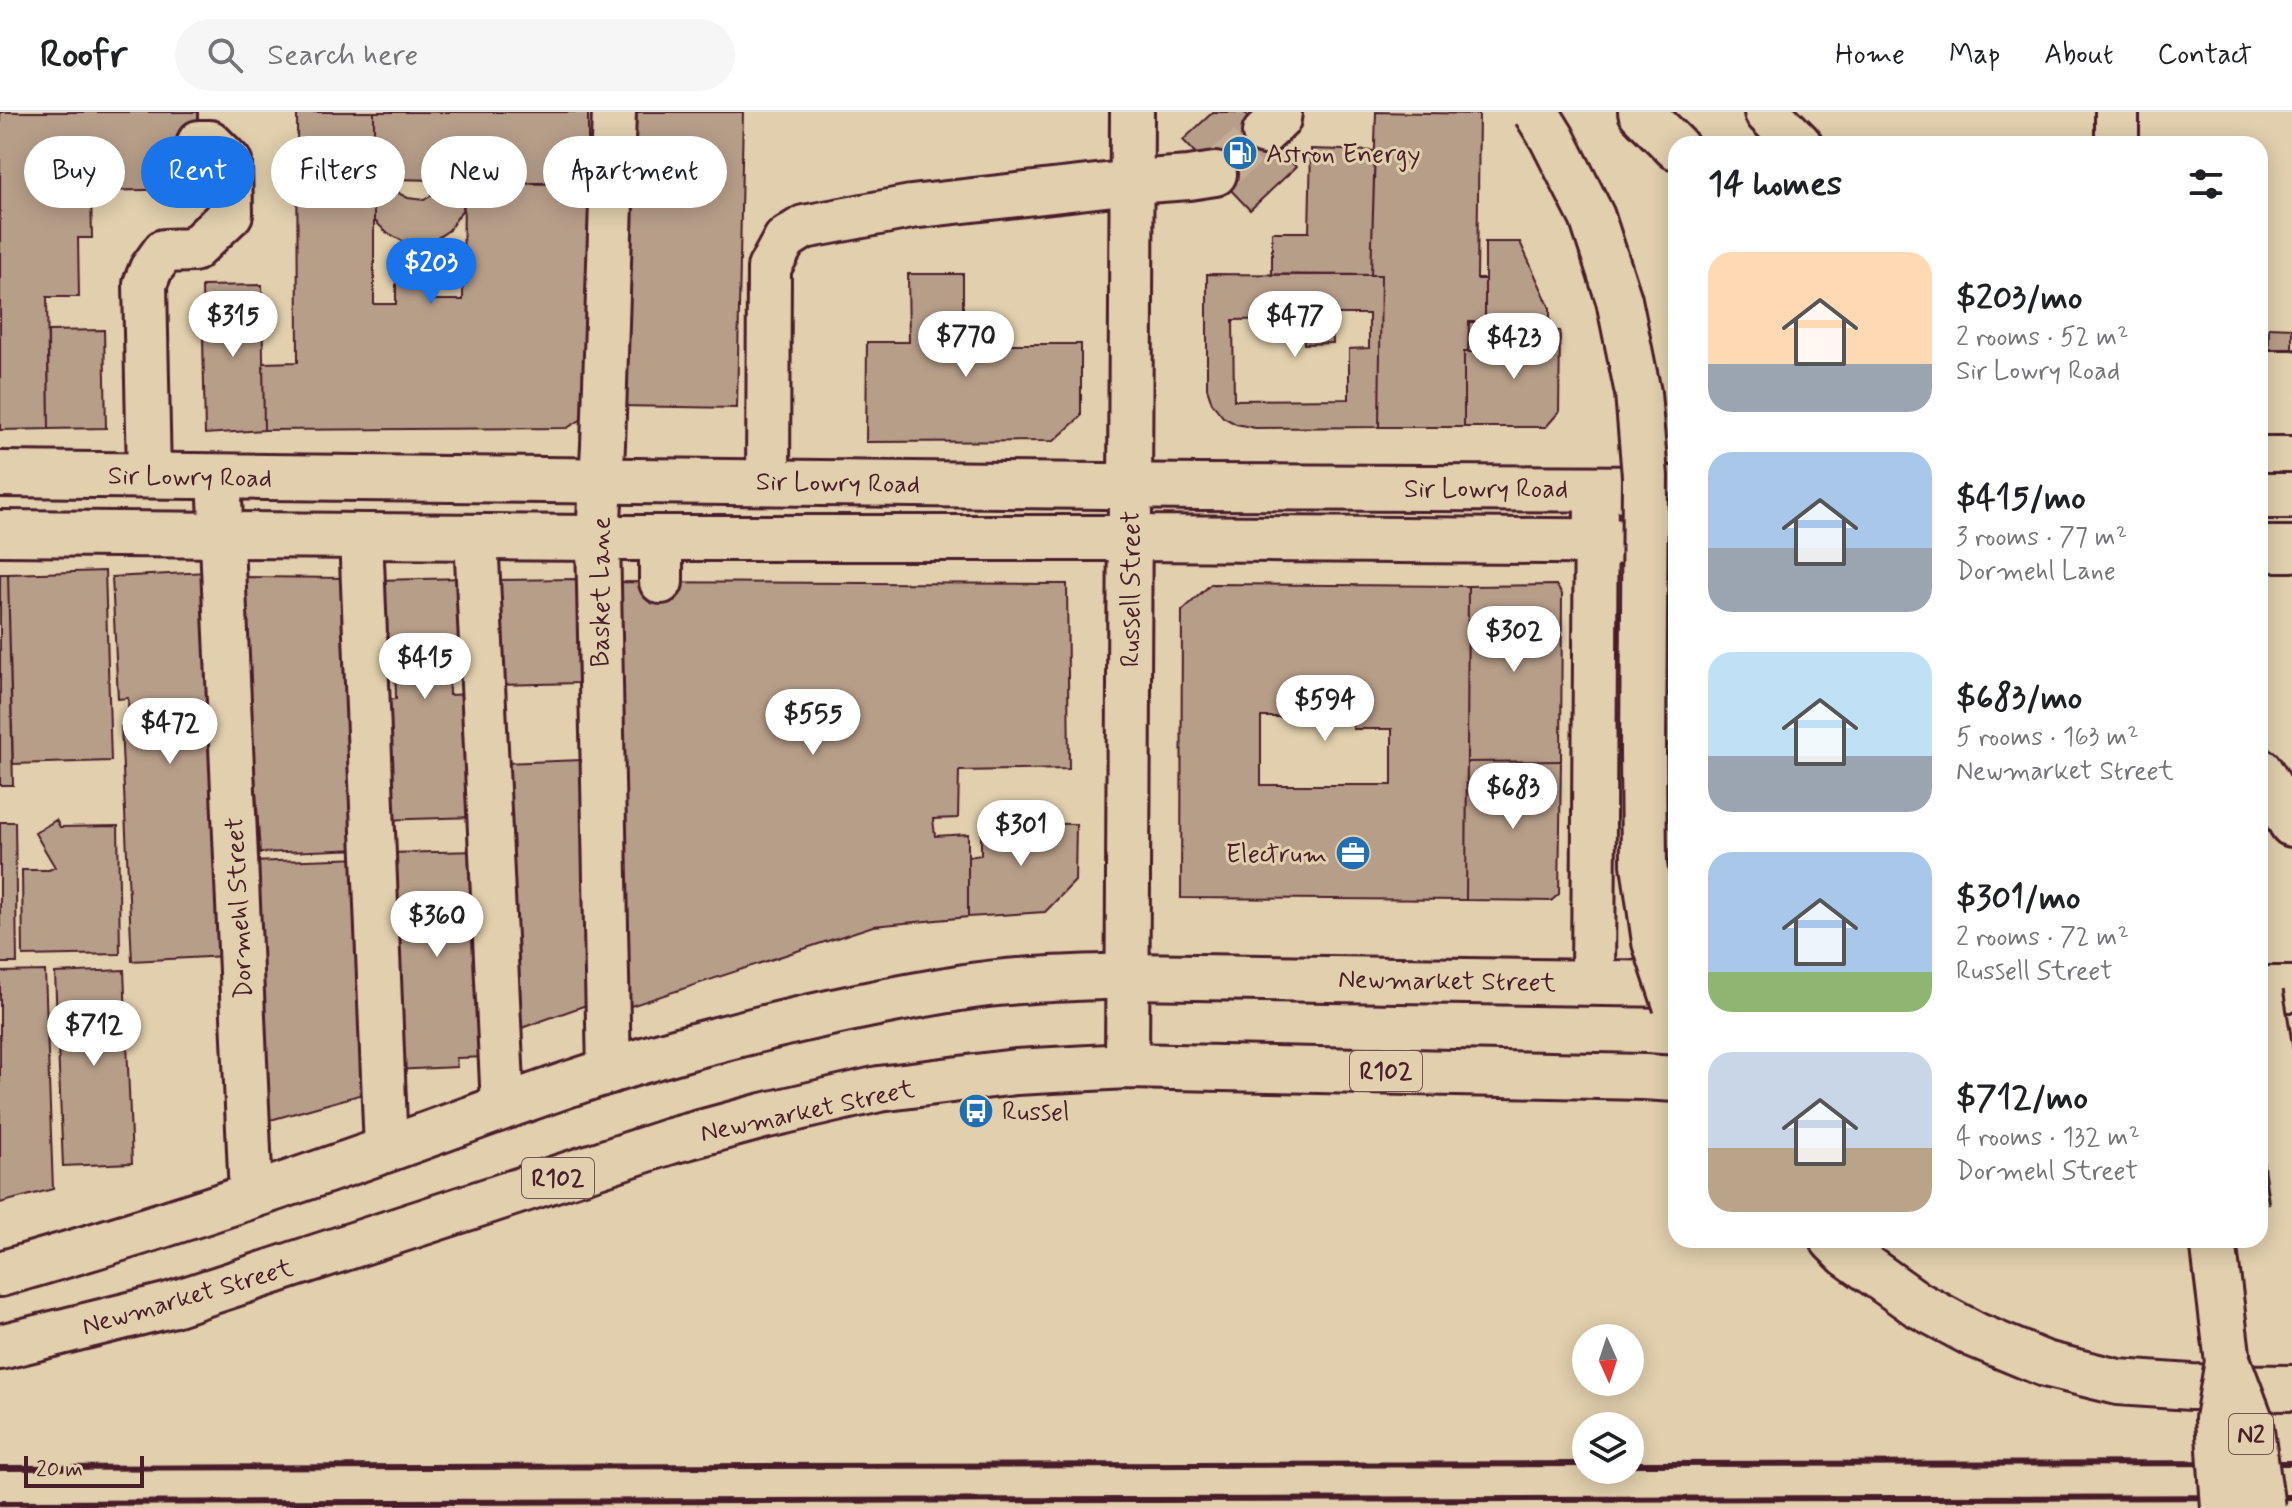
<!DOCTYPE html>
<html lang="en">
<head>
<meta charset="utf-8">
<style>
  body { margin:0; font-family:Mynerve,sans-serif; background:#f6f6f6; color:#202124; height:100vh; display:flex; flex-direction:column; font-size:30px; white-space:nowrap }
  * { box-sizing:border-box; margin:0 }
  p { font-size:26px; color:#757577 }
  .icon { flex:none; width:44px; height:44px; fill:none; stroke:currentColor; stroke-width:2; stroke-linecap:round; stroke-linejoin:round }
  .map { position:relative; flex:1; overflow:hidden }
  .drawer { position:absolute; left:1668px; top:24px; width:600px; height:1112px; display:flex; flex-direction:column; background:#fff; border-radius:24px; box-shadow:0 4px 20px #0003 }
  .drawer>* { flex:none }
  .guide { position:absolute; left:24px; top:24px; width:760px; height:72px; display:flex; gap:16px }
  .needle { width:52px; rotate:177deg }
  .tools { position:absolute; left:1572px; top:1212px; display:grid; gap:16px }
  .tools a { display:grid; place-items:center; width:72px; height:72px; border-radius:50%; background:#fff; box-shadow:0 4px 20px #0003; font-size:40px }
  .scale { position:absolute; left:24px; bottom:20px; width:120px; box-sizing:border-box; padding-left:8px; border:4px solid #4a1f2b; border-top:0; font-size:22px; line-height:28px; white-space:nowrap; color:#4a1f2b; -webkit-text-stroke:6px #e1cfad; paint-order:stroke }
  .price { position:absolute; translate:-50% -68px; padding:0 18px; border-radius:28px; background:#fff; color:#222; font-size:26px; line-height:52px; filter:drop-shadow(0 2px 4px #0008) }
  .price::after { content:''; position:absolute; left:50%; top:48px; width:24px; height:18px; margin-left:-12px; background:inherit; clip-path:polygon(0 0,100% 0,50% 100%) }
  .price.selected { background:#1a73e8; color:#fff }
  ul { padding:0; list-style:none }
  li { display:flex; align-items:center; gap:24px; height:200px; padding:0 40px }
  li span { display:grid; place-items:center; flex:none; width:224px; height:160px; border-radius:24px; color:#555 }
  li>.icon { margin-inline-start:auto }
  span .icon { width:96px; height:96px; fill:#fffc; stroke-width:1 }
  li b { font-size:34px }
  h2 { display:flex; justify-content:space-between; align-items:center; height:96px; padding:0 40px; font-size:34px }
  .tag { padding:0 28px; border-radius:36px; background:#fff; box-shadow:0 4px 20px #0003; font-size:28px; line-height:72px }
  .tag.selected { background:#1a73e8; color:#fff }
  header { display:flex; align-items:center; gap:48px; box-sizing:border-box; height:112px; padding:0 40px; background:#fff; border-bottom:2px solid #e0e0e0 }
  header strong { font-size:38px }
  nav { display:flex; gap:44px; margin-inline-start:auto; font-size:28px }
  .search { width:560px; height:72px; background:#f6f6f6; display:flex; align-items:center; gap:20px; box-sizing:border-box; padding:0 28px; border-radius:44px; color:#757577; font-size:30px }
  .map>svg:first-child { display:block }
  .building { fill:#b79e89; stroke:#4a1f2b; stroke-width:2; fill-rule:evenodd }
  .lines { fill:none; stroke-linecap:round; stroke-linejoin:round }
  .minor-tunnel { stroke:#c3ac93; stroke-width:42; stroke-dasharray:42 21; stroke-linecap:butt }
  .minor-casing { stroke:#4a1f2b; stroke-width:48 }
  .major-casing { stroke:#4a1f2b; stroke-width:50 }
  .highway-casing { stroke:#4a1f2b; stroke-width:50 }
  .minor { stroke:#e1cfad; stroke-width:42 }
  .major { stroke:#e1cfad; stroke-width:44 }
  .highway { stroke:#e1cfad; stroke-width:44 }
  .rail { stroke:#4a1f2b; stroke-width:6 }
  .highway-bridge-casing { stroke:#4a1f2b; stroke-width:50; stroke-linecap:butt }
  .highway-bridge { stroke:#e1cfad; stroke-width:44 }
  .labels { text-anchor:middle; stroke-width:6; stroke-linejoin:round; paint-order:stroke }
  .shield { fill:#e1cfad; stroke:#775452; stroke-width:2 }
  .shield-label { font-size:24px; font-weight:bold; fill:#4a1f2b }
  .poi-label { font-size:26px; fill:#4a1f2b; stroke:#e1cfad; text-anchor:start }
  .street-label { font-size:26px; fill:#4a1f2b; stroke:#e1cfad }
</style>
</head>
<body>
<header>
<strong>Roofr</strong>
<div class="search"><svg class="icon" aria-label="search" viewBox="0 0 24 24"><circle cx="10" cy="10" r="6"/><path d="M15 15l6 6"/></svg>Search here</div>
<nav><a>Home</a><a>Map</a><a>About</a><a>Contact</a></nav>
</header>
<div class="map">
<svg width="2292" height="1396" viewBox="0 0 2292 1396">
  <rect width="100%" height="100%" fill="#e1cfad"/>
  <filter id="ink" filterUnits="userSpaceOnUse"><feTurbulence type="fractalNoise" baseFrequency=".0125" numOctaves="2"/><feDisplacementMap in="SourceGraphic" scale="16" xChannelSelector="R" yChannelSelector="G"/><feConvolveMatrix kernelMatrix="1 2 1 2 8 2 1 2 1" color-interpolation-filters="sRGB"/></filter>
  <g filter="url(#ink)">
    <path class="building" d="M0 0H198V77L91 79 92 126H78L79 185H47L49 317 0 318Z
      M297 0H374V192H396V159H429V188H463L464 71 560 72V77H589L587 304 567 316 264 318 263 251 298 250Z
      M374 0H588V71H464L463 97 449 118 430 131H406L386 120 374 108ZM394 67 437 68V80L424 88 408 86 400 82 394 74Z
      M626 0H743L737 296 619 294Z
      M1213 0H1244L1296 55 1250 98 1183 28Z
      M1376 0 1479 2 1477 167H1485V210H1469L1468 240H1464V315H1379L1381 163H1371Z
      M1311 37 1375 39 1371 163H1272V120H1309Z
      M1485 130H1520L1550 196V219L1494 218V240H1468L1469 210H1485Z
      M908 162H963V232H1081V304L1054 329 866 330 867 230H909Z
      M1207 162 1381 163 1379 315 1255 316 1236 312 1223 305 1212 291 1207 276Z
      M262 173 264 318 205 322 202 174Z
      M1332 202H1369V236L1349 237V287L1234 288 1233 208 1304 207V232L1333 231Z
      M2269 215 2292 216V321H2268Z
      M104 218 106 316 49 317 48 219Z
      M1494 218 1560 219 1559 300 1546 315H1464V240H1494Z
      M105 459 111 649 13 652 8 462Z
      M207 460 226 844 132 849 121 614H129L128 586 118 587 112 465Z
      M0 462H8L13 673H0Z
      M242 465 349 466 362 737 260 741Z
      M467 466 470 548H448L449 583 470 582 474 705 381 708 377 588 396 587 395 543H379L376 468Z
      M577 467 578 571 494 573 493 468Z
      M611 470 1067 472 1069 657 959 659 958 706 933 707 935 724 968 722V805L873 814 625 896Z
      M1211 472 1468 474 1466 788 1181 786 1182 499ZM1261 605H1353V617H1392V673H1261Z
      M1556 473 1562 482 1561 649 1467 650 1468 474Z
      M582 648 589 892 513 919 503 651Z
      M1561 649 1559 782 1551 789 1466 788 1467 650Z
      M56 708 60 715 118 714 120 842 23 844 22 758H49L55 755 35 721Z
      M0 710H15L17 851H0Z
      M981 711 1076 712 1075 769 1045 800 968 805V745L981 743Z
      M482 739 490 945 456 946 457 955 393 958 386 741Z
      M363 746 370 980 274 1007 259 1008 251 750Z
      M124 858 132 1051 63 1054 55 861Z
      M45 859 53 1077 0 1091V860Z"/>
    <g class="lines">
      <path class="minor-tunnel" d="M1215 62 1264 21"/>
      <defs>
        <path id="minor" d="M1264 21 1279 7 1280 0
          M2117 32V0
          M2260 260H2292
          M2260 301H2292
          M149 364 145 172 151 157 164 139 193 138 231 102 230 50 210 30H199
          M219 364 251 1084
          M768 370 769 156 785 127 804 115 911 95 1132 70 1189 66 1215 62
          M361 424 386 1038
          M476 425 503 994
          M661 470V426
          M1593 871 1596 377
          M1127 954 1132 0
          M609 960 598 426 603 333 614 0"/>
        <path id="major" d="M0 362 1199 375 1676 377
          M2260 384H2292
          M0 421 598 426H1129L1676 430
          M2260 437H2292
          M2260 877H2292
          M0 1162C130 1125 258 1083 385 1038 491 1000 596 959 705 931 789 909 874 890 959 876 1014 867 1072 866 1128 864L1676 872
          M0 1235 170 1193 671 1029 763 1004 879 977 1016 960 1127 954 1644 965 1676 967"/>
        <path id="highway" d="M1641 0 1676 35
          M1767 0 1799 32
          M2260 659 2292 712
          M1833 1128 1847 1142 1917 1192 1975 1223 2045 1252 2118 1270 2191 1275 2292 1276
          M2213 1128 2228 1250"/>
      </defs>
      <use href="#minor" class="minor-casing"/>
      <use href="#major" class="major-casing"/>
      <use href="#highway" class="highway-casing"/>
      <use href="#minor" class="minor"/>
      <use href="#major" class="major"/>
      <use href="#highway" class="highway"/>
      <path class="rail" d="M1630 1352 2292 1351
        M0 1356 1586 1352
        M0 1391 2292 1385"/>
      <defs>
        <path id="highway-bridge" d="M1536 0 1552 26 1592 105 1619 188 1638 281 1645 364 1643 640 1644 752 1655 830 1676 893
          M2260 882 2277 981 2292 1089
          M2228 1250 2249 1305 2262 1396
          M2224 1396 2218 1307 2227 1255"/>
      </defs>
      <use href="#highway-bridge" class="highway-bridge-casing"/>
      <use href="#highway-bridge" class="highway-bridge"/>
    </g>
  </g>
  <defs>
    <symbol id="fuel-disc" viewBox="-11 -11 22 22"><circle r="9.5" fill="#1f6fb2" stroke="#e1cfad"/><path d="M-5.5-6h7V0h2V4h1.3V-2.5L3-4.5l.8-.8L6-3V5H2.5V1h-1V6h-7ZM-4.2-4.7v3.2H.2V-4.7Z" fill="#fff"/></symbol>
    <symbol id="office-disc" viewBox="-11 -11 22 22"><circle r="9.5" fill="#1f6fb2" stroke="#e1cfad"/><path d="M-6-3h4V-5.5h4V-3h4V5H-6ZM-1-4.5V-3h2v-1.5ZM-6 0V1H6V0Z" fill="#fff"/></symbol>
    <symbol id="bus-disc" viewBox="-11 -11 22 22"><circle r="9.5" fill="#1f6fb2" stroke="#e1cfad"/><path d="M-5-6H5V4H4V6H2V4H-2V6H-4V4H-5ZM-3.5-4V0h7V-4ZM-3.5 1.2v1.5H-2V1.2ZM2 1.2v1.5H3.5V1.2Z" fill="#fff"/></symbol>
  </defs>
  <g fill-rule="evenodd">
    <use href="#fuel-disc" x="1220" y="21" width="40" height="40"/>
    <use href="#office-disc" x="1333" y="721" width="40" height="40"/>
    <use href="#bus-disc" x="956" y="979" width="40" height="40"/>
  </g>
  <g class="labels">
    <g class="shield">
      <rect x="1350" y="939" width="72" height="40" rx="6"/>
      <rect x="522" y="1046" width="72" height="40" rx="6"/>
      <rect x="2229" y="1302" width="44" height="40" rx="6"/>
    </g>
    <g class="shield-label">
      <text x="1386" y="967">R102</text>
      <text x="558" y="1074">R102</text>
      <text x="2251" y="1330">N2</text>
    </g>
    <g class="poi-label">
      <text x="1266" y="50">Astron Energy</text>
      <text x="1327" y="750" text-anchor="end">Electrum</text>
      <text x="1002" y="1008">Russel</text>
    </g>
    <g class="street-label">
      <text transform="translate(190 364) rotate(1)" y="9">Sir Lowry Road</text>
      <text transform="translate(838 370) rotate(1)" y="9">Sir Lowry Road</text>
      <text x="1486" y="385">Sir Lowry Road</text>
      <text transform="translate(1130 477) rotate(-90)" y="9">Russell Street</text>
      <text transform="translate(600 480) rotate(-90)" y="9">Basket Lane</text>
      <text transform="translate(238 796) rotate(-93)" y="9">Dormehl Street</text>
      <text transform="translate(1447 868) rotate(1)" y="9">Newmarket Street</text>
      <text transform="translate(807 998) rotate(-12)" y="9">Newmarket Street</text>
      <text transform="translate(187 1184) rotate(-16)" y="9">Newmarket Street</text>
    </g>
  </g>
</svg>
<div class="tools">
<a><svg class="needle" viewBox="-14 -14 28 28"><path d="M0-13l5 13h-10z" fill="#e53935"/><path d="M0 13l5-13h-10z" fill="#757577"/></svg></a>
<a><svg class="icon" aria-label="layers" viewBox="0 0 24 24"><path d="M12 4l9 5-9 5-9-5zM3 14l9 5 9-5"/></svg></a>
</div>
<div class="scale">20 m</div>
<b class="price selected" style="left:431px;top:194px">$203</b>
<b class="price" style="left:233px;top:247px">$315</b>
<b class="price" style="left:1295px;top:247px">$477</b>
<b class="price" style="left:966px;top:267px">$770</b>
<b class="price" style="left:1514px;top:269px">$423</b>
<b class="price" style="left:1514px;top:562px">$302</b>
<b class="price" style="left:425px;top:589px">$415</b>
<b class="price" style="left:1325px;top:631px">$594</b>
<b class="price" style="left:813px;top:645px">$555</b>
<b class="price" style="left:170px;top:654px">$472</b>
<b class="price" style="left:1513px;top:719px">$683</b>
<b class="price" style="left:1021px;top:756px">$301</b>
<b class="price" style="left:437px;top:847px">$360</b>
<b class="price" style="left:94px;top:956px">$712</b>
<div class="guide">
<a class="tag">Buy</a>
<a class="tag selected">Rent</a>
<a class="tag">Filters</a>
<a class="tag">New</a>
<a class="tag">Apartment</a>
</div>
<section class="drawer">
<h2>14 homes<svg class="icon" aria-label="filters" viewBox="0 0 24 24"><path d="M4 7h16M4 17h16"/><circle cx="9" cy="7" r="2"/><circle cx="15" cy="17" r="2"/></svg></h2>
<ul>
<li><span style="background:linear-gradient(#ffd9b3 70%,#9aa5b1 0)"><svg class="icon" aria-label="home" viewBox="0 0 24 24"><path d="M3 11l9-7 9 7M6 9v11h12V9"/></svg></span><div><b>$203/mo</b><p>2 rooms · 52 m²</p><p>Sir Lowry Road</p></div></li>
<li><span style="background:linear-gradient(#a9c7e8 60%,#9aa5b1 0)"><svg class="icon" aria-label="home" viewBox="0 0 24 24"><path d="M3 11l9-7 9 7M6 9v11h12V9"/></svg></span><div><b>$415/mo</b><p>3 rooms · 77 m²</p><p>Dormehl Lane</p></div></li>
<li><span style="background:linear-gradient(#bfe0f5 65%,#9aa5b1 0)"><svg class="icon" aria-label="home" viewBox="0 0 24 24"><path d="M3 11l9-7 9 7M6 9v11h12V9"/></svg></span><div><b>$683/mo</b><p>5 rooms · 163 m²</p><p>Newmarket Street</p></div></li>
<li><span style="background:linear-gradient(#a9c7e8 75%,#8fb573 0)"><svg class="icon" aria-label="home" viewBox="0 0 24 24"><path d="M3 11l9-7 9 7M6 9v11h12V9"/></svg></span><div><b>$301/mo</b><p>2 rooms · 72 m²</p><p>Russell Street</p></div></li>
<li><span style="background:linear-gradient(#c9d6e8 60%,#b9a48a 0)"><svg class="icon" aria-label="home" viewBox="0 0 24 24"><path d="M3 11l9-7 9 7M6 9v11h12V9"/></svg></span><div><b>$712/mo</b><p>4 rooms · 132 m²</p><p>Dormehl Street</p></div></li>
</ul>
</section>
</div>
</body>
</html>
